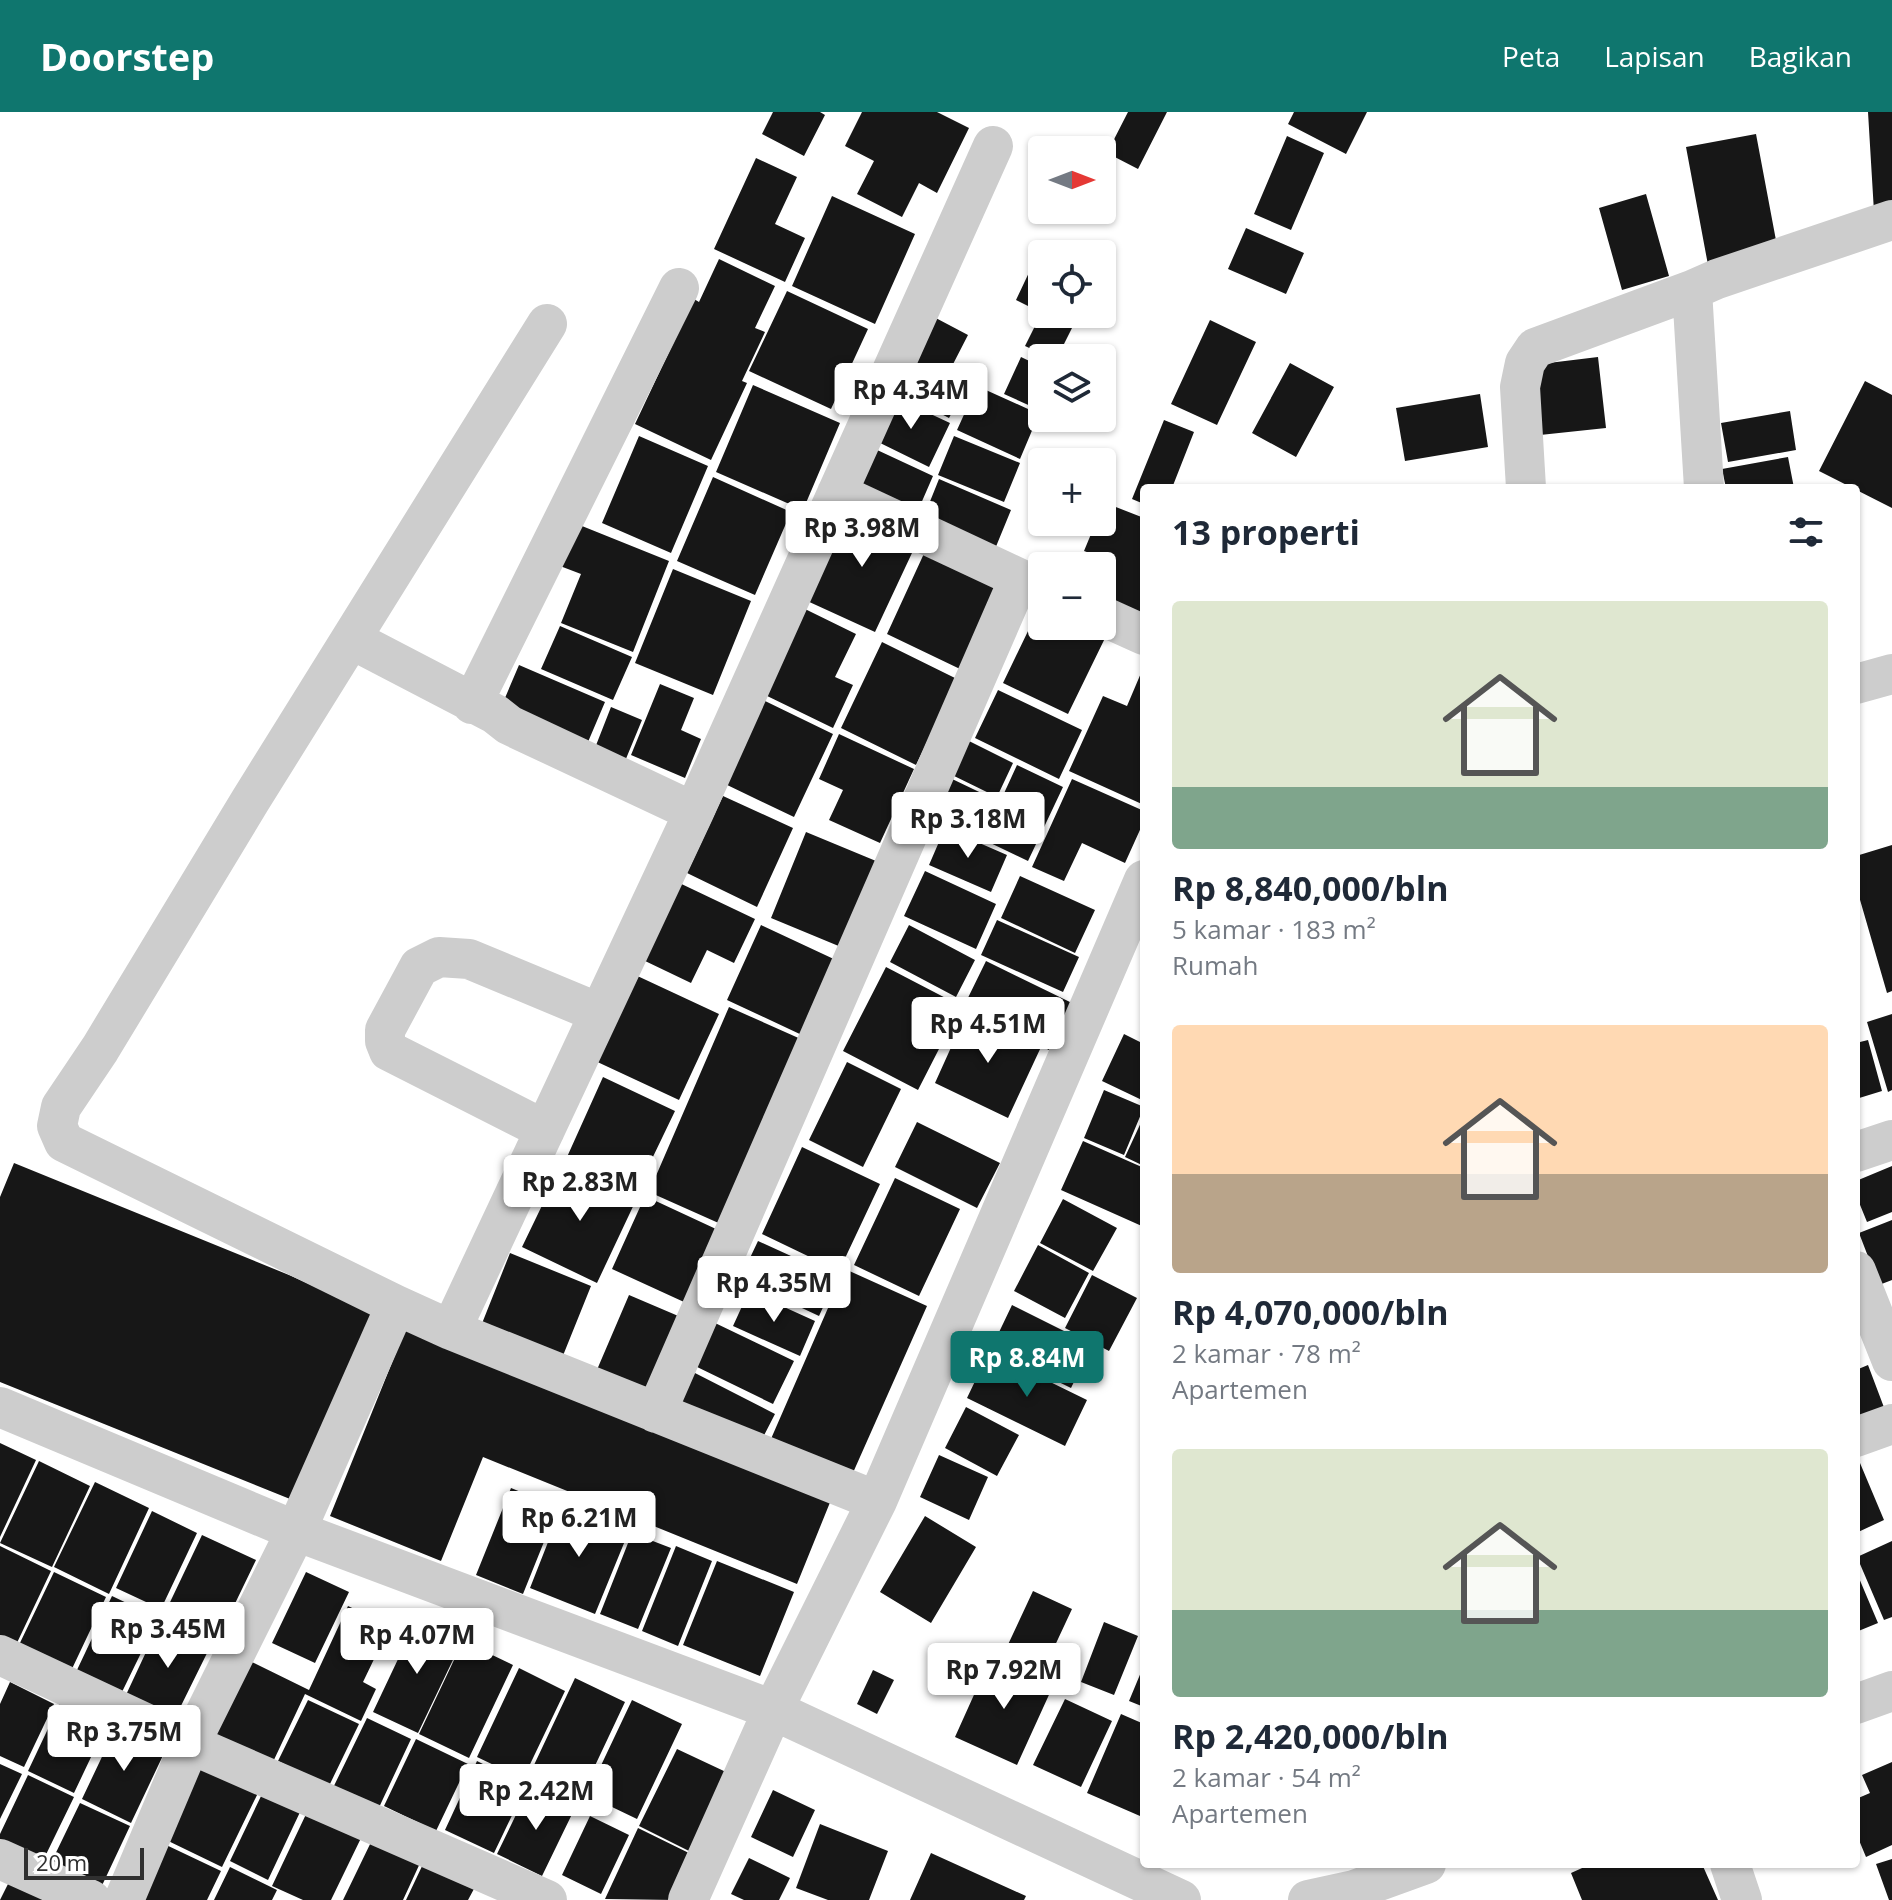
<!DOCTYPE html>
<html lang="id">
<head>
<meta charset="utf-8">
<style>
  body { margin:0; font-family:"Open Sans",sans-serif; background:#f6f6f7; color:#1f2937; height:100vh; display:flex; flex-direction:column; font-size:30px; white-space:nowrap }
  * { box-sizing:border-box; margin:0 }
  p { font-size:26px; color:#747a83 }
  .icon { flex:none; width:44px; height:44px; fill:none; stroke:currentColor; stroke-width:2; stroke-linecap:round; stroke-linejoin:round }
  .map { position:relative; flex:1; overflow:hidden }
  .sheet { position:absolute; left:1140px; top:372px; width:720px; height:1384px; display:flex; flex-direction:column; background:#fff; border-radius:8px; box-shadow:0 2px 6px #0004 }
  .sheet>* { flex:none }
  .needle { width:52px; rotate:90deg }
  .controls { position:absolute; left:1028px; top:24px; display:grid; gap:16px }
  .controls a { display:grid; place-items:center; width:88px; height:88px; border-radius:8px; background:#fff; box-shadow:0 2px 6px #0004; font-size:40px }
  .scale { position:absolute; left:24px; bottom:20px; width:120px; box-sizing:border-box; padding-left:8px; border:4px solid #303030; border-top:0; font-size:22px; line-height:28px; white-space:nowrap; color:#303030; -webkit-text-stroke:6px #fff; paint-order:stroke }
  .price { position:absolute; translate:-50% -68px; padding:0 18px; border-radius:8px; background:#fff; color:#222; font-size:26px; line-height:52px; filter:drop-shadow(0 2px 4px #0008) }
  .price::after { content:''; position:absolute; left:50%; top:48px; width:24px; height:18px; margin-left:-12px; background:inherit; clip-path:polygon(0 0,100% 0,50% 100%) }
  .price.selected { background:#0f766e; color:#fff }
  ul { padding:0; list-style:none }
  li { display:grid; align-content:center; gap:16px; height:424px; padding:0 32px }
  li span { display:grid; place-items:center; height:248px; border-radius:8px; color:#555 }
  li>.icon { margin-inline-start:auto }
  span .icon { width:144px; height:144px; fill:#fffc; stroke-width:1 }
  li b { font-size:34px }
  h2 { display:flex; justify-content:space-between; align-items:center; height:96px; padding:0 32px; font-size:34px }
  header { display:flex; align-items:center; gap:48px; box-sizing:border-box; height:112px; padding:0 40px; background:#0f766e; color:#fff }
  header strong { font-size:38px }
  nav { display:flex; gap:44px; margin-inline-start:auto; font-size:28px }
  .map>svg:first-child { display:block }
  .building { fill:#171717 }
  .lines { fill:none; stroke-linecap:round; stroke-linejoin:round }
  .minor { stroke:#cdcdcd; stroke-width:40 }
</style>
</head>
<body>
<header>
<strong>Doorstep</strong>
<nav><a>Peta</a><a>Lapisan</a><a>Bagikan</a></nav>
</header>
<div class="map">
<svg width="1892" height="1788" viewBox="0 0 1892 1788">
  <rect width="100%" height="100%" fill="#fff"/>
  <path class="building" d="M773 0H820L825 3 804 44 762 22Z
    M862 0H937L969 16 937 81 919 71 902 105 857 82 874 49 845 34Z
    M1128 0H1167L1138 57 1107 41Z
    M1294 0H1367L1346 42 1288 12Z
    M1868 0H1892V99L1874 100Z
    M1756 22 1778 139 1708 153 1686 35Z
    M1287 24 1324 41 1291 118 1254 102Z
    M756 46 797 65 775 112 805 126 785 170 714 137Z
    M1646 82 1669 164 1622 178 1599 96Z
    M832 84 915 122 875 212 792 174Z
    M1246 116 1304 141 1286 182 1228 157Z
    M1043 131 1067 142H1042V201L1016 188Z
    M719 147 775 174 755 216 765 220 742 269 747 271 711 348 635 312 694 187 699 190Z
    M787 179 868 217 831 297 749 259Z
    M1041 202H1079L1057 246H1051L1025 234Z
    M932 204 968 223 950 258 969 268 949 306 895 278Z
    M1210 208 1256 230 1217 313 1171 292Z
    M1021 245 1042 255V283L1035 296 1004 282Z
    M1598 245 1606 316 1540 323 1532 253Z
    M1290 251 1334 275 1296 345 1252 321Z
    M1865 269 1892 283V396L1819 359Z
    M753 273 840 311 803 398 716 360Z
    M977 274 1039 302 1020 347 957 318Z
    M1480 282 1488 335 1405 349 1396 296Z
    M892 284 950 311 929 355 872 327Z
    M1790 299 1796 338 1728 350 1721 311Z
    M1164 308 1194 320 1172 376H1144V392L1132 387Z
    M639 324 708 354 671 441 602 411Z
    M954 324 1020 351 1004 390 938 363Z
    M875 337 933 364 913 410 853 382Z
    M1788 345 1794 376H1726L1722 357Z
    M713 365 791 400 755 483 677 449Z
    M939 367 1011 398 995 437 923 407Z
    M1103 390 1144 406V512L1102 495V454H1100L1103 446 1084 439 1096 410H1102Z
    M849 393 919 426 875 520 805 488Z
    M577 412 669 449 633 540 561 511 581 462 560 454Z
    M927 435 1001 469 960 557 887 522Z
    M673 457 751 489 713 583 635 551Z
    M1042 490V514H1089L1107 522 1068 602 1003 571Z
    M805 497 856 522 835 565 853 573 833 616 759 580Z
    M560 514 632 545 613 588 541 557Z
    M882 530 957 567 916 653 841 616Z
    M519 553 605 590 585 637 499 600Z
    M1144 554V693L1069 659 1103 584 1127 594Z
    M660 572 694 586 681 618 701 627 685 666 631 643Z
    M998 578 1082 618 1059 667 975 626Z
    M763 588 833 622 794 705 723 671Z
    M611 595 642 608 623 654 593 641Z
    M839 622 914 657 880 731 829 708 843 678 819 667Z
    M965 627 1013 651 997 685 948 661Z
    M1017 653 1063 675 1028 749 930 702 948 665 1000 690Z
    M1072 667 1144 699V709L1125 751 1082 731 1064 769 1032 755Z
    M723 684 793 716 757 795 687 761Z
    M945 716 1007 743 991 780 929 753Z
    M806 720 876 749 841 835 771 806Z
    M1892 733V879L1887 881 1856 774V744Z
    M925 759 996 792 976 837 904 804Z
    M1020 764 1095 798 1075 841 1001 806Z
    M671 767 755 807 734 851 707 838 691 871 643 848Z
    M997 808 1079 845 1063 880 981 843Z
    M761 813 838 849 804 924 727 888Z
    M909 813 975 848 956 885 890 850Z
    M986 849 1072 891 1049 938 963 896Z
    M886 855 961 894 918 978 843 939Z
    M631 861 719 902 679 988 591 947Z
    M729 895 803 928 723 1113 649 1080Z
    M967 900 1041 935 1008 1006 935 971Z
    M1892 902V978L1888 980 1867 910Z
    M1124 922 1144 932V989L1102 969Z
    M1868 928 1882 979 1856 987V931Z
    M847 950 901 977 863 1055 809 1028Z
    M603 965 675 999 637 1078 567 1045Z
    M1104 978 1144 995 1124 1043 1084 1026Z
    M1144 1004V1054L1125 1045Z
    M917 1010 1000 1051 977 1096 895 1055Z
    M1083 1029 1144 1056V1115L1061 1078Z
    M802 1035 880 1072 839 1159 762 1122Z
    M563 1050 637 1086 597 1171 522 1135Z
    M14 1051 289 1163 381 1204 300 1391 0 1270V1085Z
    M1892 1054V1100L1867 1110 1856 1083V1069Z
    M895 1066 960 1097 919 1184 854 1153Z
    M645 1084 716 1117 684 1190 612 1157Z
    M1063 1087 1117 1116 1093 1159 1040 1131Z
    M1892 1108V1168L1879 1173 1859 1121Z
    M758 1129 837 1165 819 1204 740 1167Z
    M1038 1133 1089 1161 1065 1206 1014 1179Z
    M510 1141 591 1174 560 1251 479 1219Z
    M845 1157 927 1194 848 1372 767 1336Z
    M1092 1163 1137 1186 1109 1239 1065 1216Z
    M749 1179 815 1209 800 1244 733 1214Z
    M629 1183 683 1206 648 1290 593 1267Z
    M1012 1193 1092 1233 1071 1276 991 1237Z
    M713 1210 794 1249 773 1292 693 1253Z
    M408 1211 833 1383 797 1472 483 1345 441 1449 330 1404Z
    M989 1240 1087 1288 1065 1334 967 1286Z
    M1868 1253 1888 1306 1856 1319V1258Z
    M693 1260 775 1302 757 1337 675 1296Z
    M966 1295 1019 1323 997 1364 945 1336Z
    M0 1331 36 1348 0 1425Z
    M939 1343 988 1365 969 1408 920 1385Z
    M39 1349 90 1374 52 1455 0 1431Z
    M1860 1351 1884 1408 1856 1421V1352Z
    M95 1370 149 1396 109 1482 54 1455Z
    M511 1376 558 1395 523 1482 476 1463Z
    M563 1392 629 1419 595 1502 530 1476Z
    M152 1399 197 1421 161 1497 116 1476Z
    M925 1404 976 1435 931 1511 880 1480Z
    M632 1421 671 1436 638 1517 600 1502Z
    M202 1423 256 1448 215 1533 162 1507Z
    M1892 1429V1505L1884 1508 1857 1445Z
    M0 1434 51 1459 15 1535 0 1527Z
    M676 1434 712 1449 678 1534 642 1519Z
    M717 1449 794 1480 760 1564 683 1533Z
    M1856 1459 1878 1511 1856 1520Z
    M54 1460 106 1485 70 1561 18 1535Z
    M306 1460 349 1480 315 1551 272 1531Z
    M1033 1479 1072 1497 1044 1557 1005 1539Z
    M112 1484 158 1506 122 1580 77 1558Z
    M348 1494 390 1514 363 1570 376 1577 361 1609 305 1582 272 1652 210 1622 246 1547 309 1578Z
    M417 1507 462 1529 418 1621 373 1600Z
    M161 1508 211 1533 174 1608 125 1585Z
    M1104 1510 1138 1524 1114 1583 1081 1570Z
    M463 1529 513 1553 469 1646 419 1622Z
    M991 1545 1053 1574 1017 1653 955 1625Z
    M1144 1553V1595L1129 1589Z
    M519 1556 565 1579 523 1667 477 1645Z
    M873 1558 894 1568 877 1602 857 1592Z
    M575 1566 625 1590 576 1694 526 1670Z
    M10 1570 54 1592 24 1655 0 1644V1592Z
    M64 1583 110 1605 74 1681 28 1659Z
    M1065 1587 1112 1609 1081 1675 1033 1653Z
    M308 1588 359 1612 329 1674 278 1649Z
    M632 1588 682 1612 637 1707 587 1683Z
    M1121 1602 1144 1612V1695L1140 1704 1087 1681Z
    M367 1606 411 1627 375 1704 330 1682Z
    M118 1611 167 1635 131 1711 82 1687Z
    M416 1627 468 1652 436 1719 384 1694Z
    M677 1637 726 1660 689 1739 639 1714Z
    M477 1649 526 1674 494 1741 445 1718Z
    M1892 1650V1733L1866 1745 1856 1721V1687L1870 1681 1862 1663Z
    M196 1651 258 1681 222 1755 160 1725Z
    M0 1652 22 1662 0 1707Z
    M28 1663 74 1685 37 1761 0 1743V1722Z
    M529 1676 574 1698 542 1764 497 1742Z
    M773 1678 815 1698 793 1745 751 1725Z
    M263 1680 301 1698 268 1768 230 1749Z
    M80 1691 130 1714 98 1782 48 1757Z
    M308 1698 362 1724 331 1788H303L272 1774Z
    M590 1704 629 1723 601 1782 562 1763Z
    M820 1712 888 1739 869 1788H828L796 1776Z
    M638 1716 695 1744 674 1788 605 1787Z
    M373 1726 421 1749 403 1788H343Z
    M162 1731 221 1759 207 1788H134Z
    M931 1741 1026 1784 1024 1788H910Z
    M749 1746 790 1766 779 1788H744L731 1782Z
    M1892 1747V1788H1889L1876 1752Z
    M424 1750 475 1775 468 1788H406Z
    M1591 1752H1702L1718 1788H1582L1571 1761Z
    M230 1755 277 1778 272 1788H214Z
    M9 1770 47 1788H0Z"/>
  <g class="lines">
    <path class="minor" d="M547 212 250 689 100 937 61 995 57 1014 64 1030 396 1193 451 1218 877 1389
      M1526 376 1520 275 1525 251 1535 236 1692 178
      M1704 376 1692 178 1717 167 1892 108
      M837 381 1042 477
      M1102 504 1144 523
      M351 527 495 602 509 613 694 700
      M1856 572 1892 562
      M472 592 679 176
      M545 1018 389 939 385 929V918L419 855 439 845 469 847 599 901
      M1856 1040 1892 1028
      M1856 1159 1892 1249
      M451 1218 694 700 993 34
      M0 1295 296 1419 773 1598 1181 1788
      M656 1301 1019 467
      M1856 1325 1892 1312
      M0 1543 190 1632 547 1788
      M1856 1592 1892 1579
      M0 1747 91 1788
      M1730 1752 1742 1788
      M124 1788 190 1632 296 1419 396 1193
      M688 1788 773 1598 877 1389 1144 768
      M1308 1788 1354 1778 1426 1752"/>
  </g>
</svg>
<div class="controls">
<a><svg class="needle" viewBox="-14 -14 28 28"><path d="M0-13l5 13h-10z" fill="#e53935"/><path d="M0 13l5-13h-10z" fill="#747a83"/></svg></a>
<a><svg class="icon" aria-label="locate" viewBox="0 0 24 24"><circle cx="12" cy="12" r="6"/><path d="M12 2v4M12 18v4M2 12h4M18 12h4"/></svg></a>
<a><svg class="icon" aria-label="layers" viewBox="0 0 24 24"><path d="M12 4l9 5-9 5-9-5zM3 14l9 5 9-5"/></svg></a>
<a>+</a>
<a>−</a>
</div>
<div class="scale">20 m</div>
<b class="price" style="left:911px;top:319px">Rp 4.34M</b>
<b class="price" style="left:862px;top:457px">Rp 3.98M</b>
<b class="price" style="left:968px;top:748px">Rp 3.18M</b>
<b class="price" style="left:988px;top:953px">Rp 4.51M</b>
<b class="price" style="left:580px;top:1111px">Rp 2.83M</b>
<b class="price" style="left:774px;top:1212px">Rp 4.35M</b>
<b class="price selected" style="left:1027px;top:1287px">Rp 8.84M</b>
<b class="price" style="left:579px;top:1447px">Rp 6.21M</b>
<b class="price" style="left:168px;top:1558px">Rp 3.45M</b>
<b class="price" style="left:417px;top:1564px">Rp 4.07M</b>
<b class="price" style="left:1004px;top:1599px">Rp 7.92M</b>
<b class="price" style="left:124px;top:1661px">Rp 3.75M</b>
<b class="price" style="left:536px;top:1720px">Rp 2.42M</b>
<section class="sheet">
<h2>13 properti<svg class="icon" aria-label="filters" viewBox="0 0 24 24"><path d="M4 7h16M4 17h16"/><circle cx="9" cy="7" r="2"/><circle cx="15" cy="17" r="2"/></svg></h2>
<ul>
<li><span style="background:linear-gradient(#dfe7d0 75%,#7fa58c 0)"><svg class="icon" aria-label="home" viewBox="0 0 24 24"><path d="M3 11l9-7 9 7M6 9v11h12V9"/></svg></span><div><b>Rp 8,840,000/bln</b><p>5 kamar · 183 m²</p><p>Rumah</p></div></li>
<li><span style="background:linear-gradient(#ffd9b3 60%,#b9a48a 0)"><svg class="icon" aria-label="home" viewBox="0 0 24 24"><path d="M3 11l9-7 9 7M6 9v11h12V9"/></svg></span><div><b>Rp 4,070,000/bln</b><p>2 kamar · 78 m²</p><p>Apartemen</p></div></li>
<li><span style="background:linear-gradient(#dfe7d0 65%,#7fa58c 0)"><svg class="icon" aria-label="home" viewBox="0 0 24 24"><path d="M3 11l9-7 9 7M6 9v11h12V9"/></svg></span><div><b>Rp 2,420,000/bln</b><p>2 kamar · 54 m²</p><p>Apartemen</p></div></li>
</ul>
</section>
</div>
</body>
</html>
